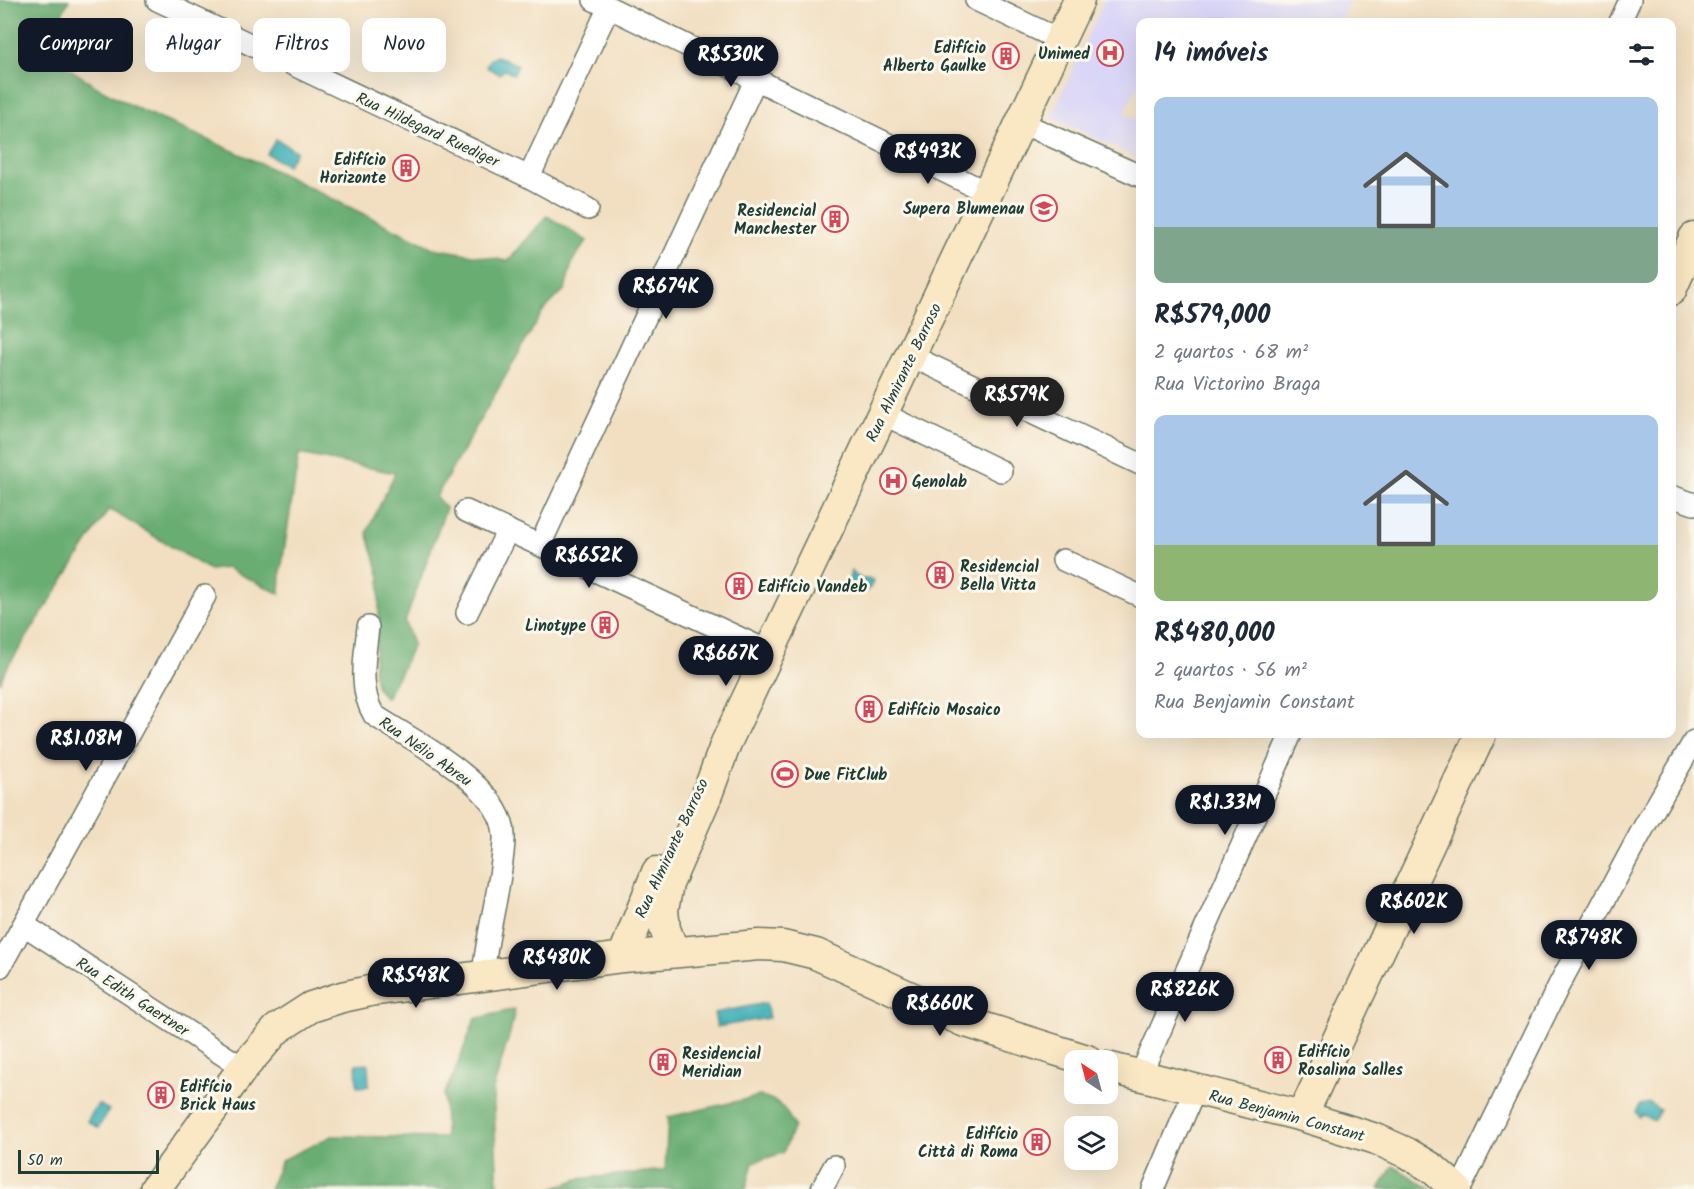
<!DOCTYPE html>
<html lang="pt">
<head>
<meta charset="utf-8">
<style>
  body { margin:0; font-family:Kalam,sans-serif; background:#f2f2f3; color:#1f2937; height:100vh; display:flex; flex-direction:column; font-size:22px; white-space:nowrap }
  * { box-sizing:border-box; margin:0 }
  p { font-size:20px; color:#747a83 }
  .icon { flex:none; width:33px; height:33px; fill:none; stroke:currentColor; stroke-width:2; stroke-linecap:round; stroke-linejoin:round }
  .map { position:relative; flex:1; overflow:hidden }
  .sheet { position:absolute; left:1136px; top:18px; width:540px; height:720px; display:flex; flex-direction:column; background:#fff; border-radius:12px; box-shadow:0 6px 24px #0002 }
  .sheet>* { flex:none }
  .hud { position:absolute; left:18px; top:18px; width:570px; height:54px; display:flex; gap:12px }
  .needle { width:39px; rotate:324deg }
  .buttons { position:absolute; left:1064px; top:1050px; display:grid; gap:12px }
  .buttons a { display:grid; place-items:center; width:54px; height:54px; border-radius:12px; background:#fff; box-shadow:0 6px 24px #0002; font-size:30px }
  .scale { position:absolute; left:18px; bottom:15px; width:141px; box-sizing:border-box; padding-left:6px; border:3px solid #1f3d34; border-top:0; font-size:16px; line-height:21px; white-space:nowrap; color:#1f3d34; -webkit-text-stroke:4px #fbf7ec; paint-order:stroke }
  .price { position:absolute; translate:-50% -51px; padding:0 14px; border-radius:21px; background:#111827; color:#fff; font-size:20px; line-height:39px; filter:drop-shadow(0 2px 3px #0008) }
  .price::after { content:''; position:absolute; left:50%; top:36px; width:18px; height:14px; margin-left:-9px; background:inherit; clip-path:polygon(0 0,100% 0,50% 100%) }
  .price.on { background:#222; color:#fff }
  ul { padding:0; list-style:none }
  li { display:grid; align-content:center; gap:12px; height:318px; padding:0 18px }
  li span { display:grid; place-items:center; height:186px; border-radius:12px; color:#555 }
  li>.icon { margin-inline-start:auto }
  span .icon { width:108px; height:108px; fill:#fffc; stroke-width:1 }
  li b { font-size:26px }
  h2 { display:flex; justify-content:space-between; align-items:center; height:72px; padding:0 18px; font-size:26px }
  .chip { padding:0 21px; border-radius:12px; background:#fff; box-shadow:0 6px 24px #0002; font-size:21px; line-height:54px }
  .chip.on { background:#111827; color:#fff }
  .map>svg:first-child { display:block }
  .built { fill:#dad6f7 }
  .forest { fill:#69ad72; stroke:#447553; stroke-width:1.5 }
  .water { fill:#3fb0b7; stroke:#2f7676; stroke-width:1.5 }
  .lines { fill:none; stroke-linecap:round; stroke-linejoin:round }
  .street-casing { stroke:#697665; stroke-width:24 }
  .secondary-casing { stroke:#697665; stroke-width:33 }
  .street { stroke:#fff; stroke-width:21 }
  .secondary { stroke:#fae7c3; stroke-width:30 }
  .labels { text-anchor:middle; stroke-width:6; stroke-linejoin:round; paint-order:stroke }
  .poi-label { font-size:16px; font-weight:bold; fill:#1f3d34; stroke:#fbf7ec; text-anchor:start }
  .street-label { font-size:16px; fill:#1f3d34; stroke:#fbf7ec }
</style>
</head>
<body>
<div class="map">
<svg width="1694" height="1189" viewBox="0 0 1694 1189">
  <rect width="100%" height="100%" fill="#fbf7ec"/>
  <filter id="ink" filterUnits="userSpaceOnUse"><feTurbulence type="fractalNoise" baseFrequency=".0167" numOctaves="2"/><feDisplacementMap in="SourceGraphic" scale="12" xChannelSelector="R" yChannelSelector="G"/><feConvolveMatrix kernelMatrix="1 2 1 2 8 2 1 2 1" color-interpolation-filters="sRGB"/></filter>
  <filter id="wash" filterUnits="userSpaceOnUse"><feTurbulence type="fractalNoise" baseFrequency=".008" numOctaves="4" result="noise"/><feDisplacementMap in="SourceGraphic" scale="24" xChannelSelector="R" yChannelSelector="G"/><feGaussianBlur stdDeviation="1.35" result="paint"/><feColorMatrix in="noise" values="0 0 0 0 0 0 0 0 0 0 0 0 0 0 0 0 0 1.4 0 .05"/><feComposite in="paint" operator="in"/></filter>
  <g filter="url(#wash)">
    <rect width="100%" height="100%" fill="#f2dfc1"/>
    <path class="built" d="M1104 0H1350L1341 22H1140V83L1124 114 1140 121V159L1051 117Z"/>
    <path class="forest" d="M0 0H69L58 21 69 47 63 64 97 87 136 108 247 157 433 248 508 261 547 216 587 241 573 260 565 289 543 311 436 497 446 508 405 622 413 644 403 667 386 698 377 688 373 670 378 628 380 577 367 532 395 473 299 454 281 571 280 594 227 568 210 570 109 509 5 671 0 683Z
      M515 1009 510 1033 493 1090 498 1189H269L282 1160 332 1136 445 1138 444 1094 454 1074 475 1019Z
      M760 1096C782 1101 784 1107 794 1126L783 1153 753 1162 746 1189H551L578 1179 665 1170 668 1117Z
      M1393 1166 1431 1189H1379Z"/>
    <path class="water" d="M496 56 518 65 514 75 505 70 499 74 486 67 489 60Z
      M276 139 296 151 287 166 267 154Z
      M851 571 861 579H871L873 581 870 588 864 592 848 584Z
      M766 1003 769 1018 717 1027 714 1013Z
      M368 1063 369 1086 357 1087 356 1064Z
      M1649 1103 1660 1110 1654 1121 1643 1115 1639 1117 1636 1112 1640 1105Z
      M98 1104 109 1110 98 1128 87 1121Z"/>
  </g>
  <g filter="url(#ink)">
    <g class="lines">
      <defs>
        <path id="street" d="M157 0 529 177 609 7
          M594 0 988 193
          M976 0 1060 40
          M1620 22 1630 0
          M1022 123 1140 176
          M529 177 588 209
          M911 356 1140 464
          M883 414 1001 471
          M1671 496 1694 504
          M466 511 770 652
          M540 545 756 79
          M1063 560 1140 596
          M467 613 508 530
          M368 627C365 656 358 689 374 715 412 741 508 787 504 840 502 885 487 930 483 976
          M24 925 243 1068
          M0 967 205 596
          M1140 1076 1291 734
          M822 1189 834 1166
          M1153 1189 1195 1090
          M1460 1189 1559 985 1645 825 1694 741"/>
        <path id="secondary" d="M1671 290 1694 238
          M674 952 665 929 663 910 668 884 706 797 726 743 1079 0
          M623 957 657 872
          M1107 1067 1302 1116 1376 1139 1407 1153 1432 1168 1456 1189
          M1302 1116 1481 734
          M155 1189 243 1068 277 1029 311 1007 342 997 370 991 623 957 759 945 783 946 816 954 963 1021 1087 1060"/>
      </defs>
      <use href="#street" class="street-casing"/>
      <use href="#secondary" class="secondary-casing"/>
      <use href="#street" class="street"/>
      <use href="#secondary" class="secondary"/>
    </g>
  </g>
  <defs>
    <symbol id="hospital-ring" viewBox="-11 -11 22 22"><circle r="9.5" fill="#fbf7ec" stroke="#d1495b" stroke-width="1.5"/><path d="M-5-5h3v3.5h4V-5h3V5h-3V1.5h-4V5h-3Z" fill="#d1495b"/></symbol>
    <symbol id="building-ring" viewBox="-11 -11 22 22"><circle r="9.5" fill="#fbf7ec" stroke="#d1495b" stroke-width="1.5"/><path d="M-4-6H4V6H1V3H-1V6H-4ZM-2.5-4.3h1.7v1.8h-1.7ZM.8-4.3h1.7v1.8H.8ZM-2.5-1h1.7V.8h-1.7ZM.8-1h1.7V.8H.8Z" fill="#d1495b"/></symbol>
    <symbol id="university-ring" viewBox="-11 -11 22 22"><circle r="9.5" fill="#fbf7ec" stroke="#d1495b" stroke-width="1.5"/><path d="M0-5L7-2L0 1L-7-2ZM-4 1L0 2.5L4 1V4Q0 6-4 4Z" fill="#d1495b"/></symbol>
    <symbol id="stadium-ring" viewBox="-11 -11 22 22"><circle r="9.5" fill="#fbf7ec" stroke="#d1495b" stroke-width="1.5"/><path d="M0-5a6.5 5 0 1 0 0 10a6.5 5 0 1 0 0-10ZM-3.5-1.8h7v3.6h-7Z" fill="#d1495b"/></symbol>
  </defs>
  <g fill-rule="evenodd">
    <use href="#hospital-ring" x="1095" y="38" width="30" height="30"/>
    <use href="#building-ring" x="991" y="41" width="30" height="30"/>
    <use href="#building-ring" x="391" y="153" width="30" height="30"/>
    <use href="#university-ring" x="1029" y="193" width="30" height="30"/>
    <use href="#building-ring" x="820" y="204" width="30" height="30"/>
    <use href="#hospital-ring" x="878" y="466" width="30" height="30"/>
    <use href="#building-ring" x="925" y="560" width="30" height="30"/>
    <use href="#building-ring" x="724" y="571" width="30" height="30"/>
    <use href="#building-ring" x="590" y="610" width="30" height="30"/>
    <use href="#building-ring" x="854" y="694" width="30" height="30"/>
    <use href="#stadium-ring" x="770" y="759" width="30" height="30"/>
    <use href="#building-ring" x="1263" y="1045" width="30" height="30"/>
    <use href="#building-ring" x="648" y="1047" width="30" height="30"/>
    <use href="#building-ring" x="146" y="1080" width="30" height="30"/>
    <use href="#building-ring" x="1022" y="1127" width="30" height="30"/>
  </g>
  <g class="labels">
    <g class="poi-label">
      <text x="986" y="53" text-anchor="end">Edifício<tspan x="986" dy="18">Alberto Gaulke</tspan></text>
      <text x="1090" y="59" text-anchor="end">Unimed</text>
      <text x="386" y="165" text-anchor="end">Edifício<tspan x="386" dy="18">Horizonte</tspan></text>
      <text x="1024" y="214" text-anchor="end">Supera Blumenau</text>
      <text x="816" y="216" text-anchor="end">Residencial<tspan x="816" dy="18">Manchester</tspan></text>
      <text x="912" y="487">Genolab</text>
      <text x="960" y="572">Residencial<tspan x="960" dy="18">Bella Vitta</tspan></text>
      <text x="758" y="592">Edifício Vandeb</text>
      <text x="586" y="631" text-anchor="end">Linotype</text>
      <text x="888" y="715">Edifício Mosaico</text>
      <text x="804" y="780">Due FitClub</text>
      <text x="1298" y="1057">Edifício<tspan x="1298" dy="18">Rosalina Salles</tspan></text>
      <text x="682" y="1059">Residencial<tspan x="682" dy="18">Meridian</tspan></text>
      <text x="180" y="1092">Edifício<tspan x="180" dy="18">Brick Haus</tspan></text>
      <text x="1018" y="1139" text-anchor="end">Edifício<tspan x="1018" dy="18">Città di Roma</tspan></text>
    </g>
    <g class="street-label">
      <text transform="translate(428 129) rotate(25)" y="6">Rua Hildegard Ruediger</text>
      <text transform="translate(903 372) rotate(-64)" y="6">Rua Almirante Barroso</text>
      <text transform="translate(426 751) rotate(35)" y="6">Rua Nélio Abreu</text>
      <text transform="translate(671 848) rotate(-65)" y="6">Rua Almirante Barroso</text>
      <text transform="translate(133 996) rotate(33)" y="6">Rua Edith Gaertner</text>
      <text transform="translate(1287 1115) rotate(15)" y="6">Rua Benjamin Constant</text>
    </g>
  </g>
</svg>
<div class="buttons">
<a><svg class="needle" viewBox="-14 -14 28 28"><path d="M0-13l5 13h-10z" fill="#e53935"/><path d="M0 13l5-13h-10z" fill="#747a83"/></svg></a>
<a><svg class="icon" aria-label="layers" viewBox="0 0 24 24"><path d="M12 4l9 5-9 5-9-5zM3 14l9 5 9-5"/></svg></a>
</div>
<div class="scale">50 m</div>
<b class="price" style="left:731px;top:88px">R$530K</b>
<b class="price" style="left:928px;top:185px">R$493K</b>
<b class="price" style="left:666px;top:320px">R$674K</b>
<b class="price on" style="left:1017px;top:428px">R$579K</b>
<b class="price" style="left:589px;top:589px">R$652K</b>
<b class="price" style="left:726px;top:687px">R$667K</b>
<b class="price" style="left:86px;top:772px">R$1.08M</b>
<b class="price" style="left:1225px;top:836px">R$1.33M</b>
<b class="price" style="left:1414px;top:935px">R$602K</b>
<b class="price" style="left:1589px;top:971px">R$748K</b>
<b class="price" style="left:557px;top:991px">R$480K</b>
<b class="price" style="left:416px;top:1009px">R$548K</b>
<b class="price" style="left:1185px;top:1023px">R$826K</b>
<b class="price" style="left:940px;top:1037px">R$660K</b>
<div class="hud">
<a class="chip on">Comprar</a>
<a class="chip">Alugar</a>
<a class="chip">Filtros</a>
<a class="chip">Novo</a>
</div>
<section class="sheet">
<h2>14 imóveis<svg class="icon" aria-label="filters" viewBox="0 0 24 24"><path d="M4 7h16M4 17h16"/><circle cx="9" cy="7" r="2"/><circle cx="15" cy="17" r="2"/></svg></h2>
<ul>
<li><span style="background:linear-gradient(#a9c7e8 70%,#7fa58c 0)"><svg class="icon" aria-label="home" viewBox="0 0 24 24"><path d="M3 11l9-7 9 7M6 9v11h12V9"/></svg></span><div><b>R$579,000</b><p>2 quartos · 68 m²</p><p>Rua Victorino Braga</p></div></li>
<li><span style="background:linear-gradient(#a9c7e8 70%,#8fb573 0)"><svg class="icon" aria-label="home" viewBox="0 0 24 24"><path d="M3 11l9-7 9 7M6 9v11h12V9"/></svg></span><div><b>R$480,000</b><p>2 quartos · 56 m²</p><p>Rua Benjamin Constant</p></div></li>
</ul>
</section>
</div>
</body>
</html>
